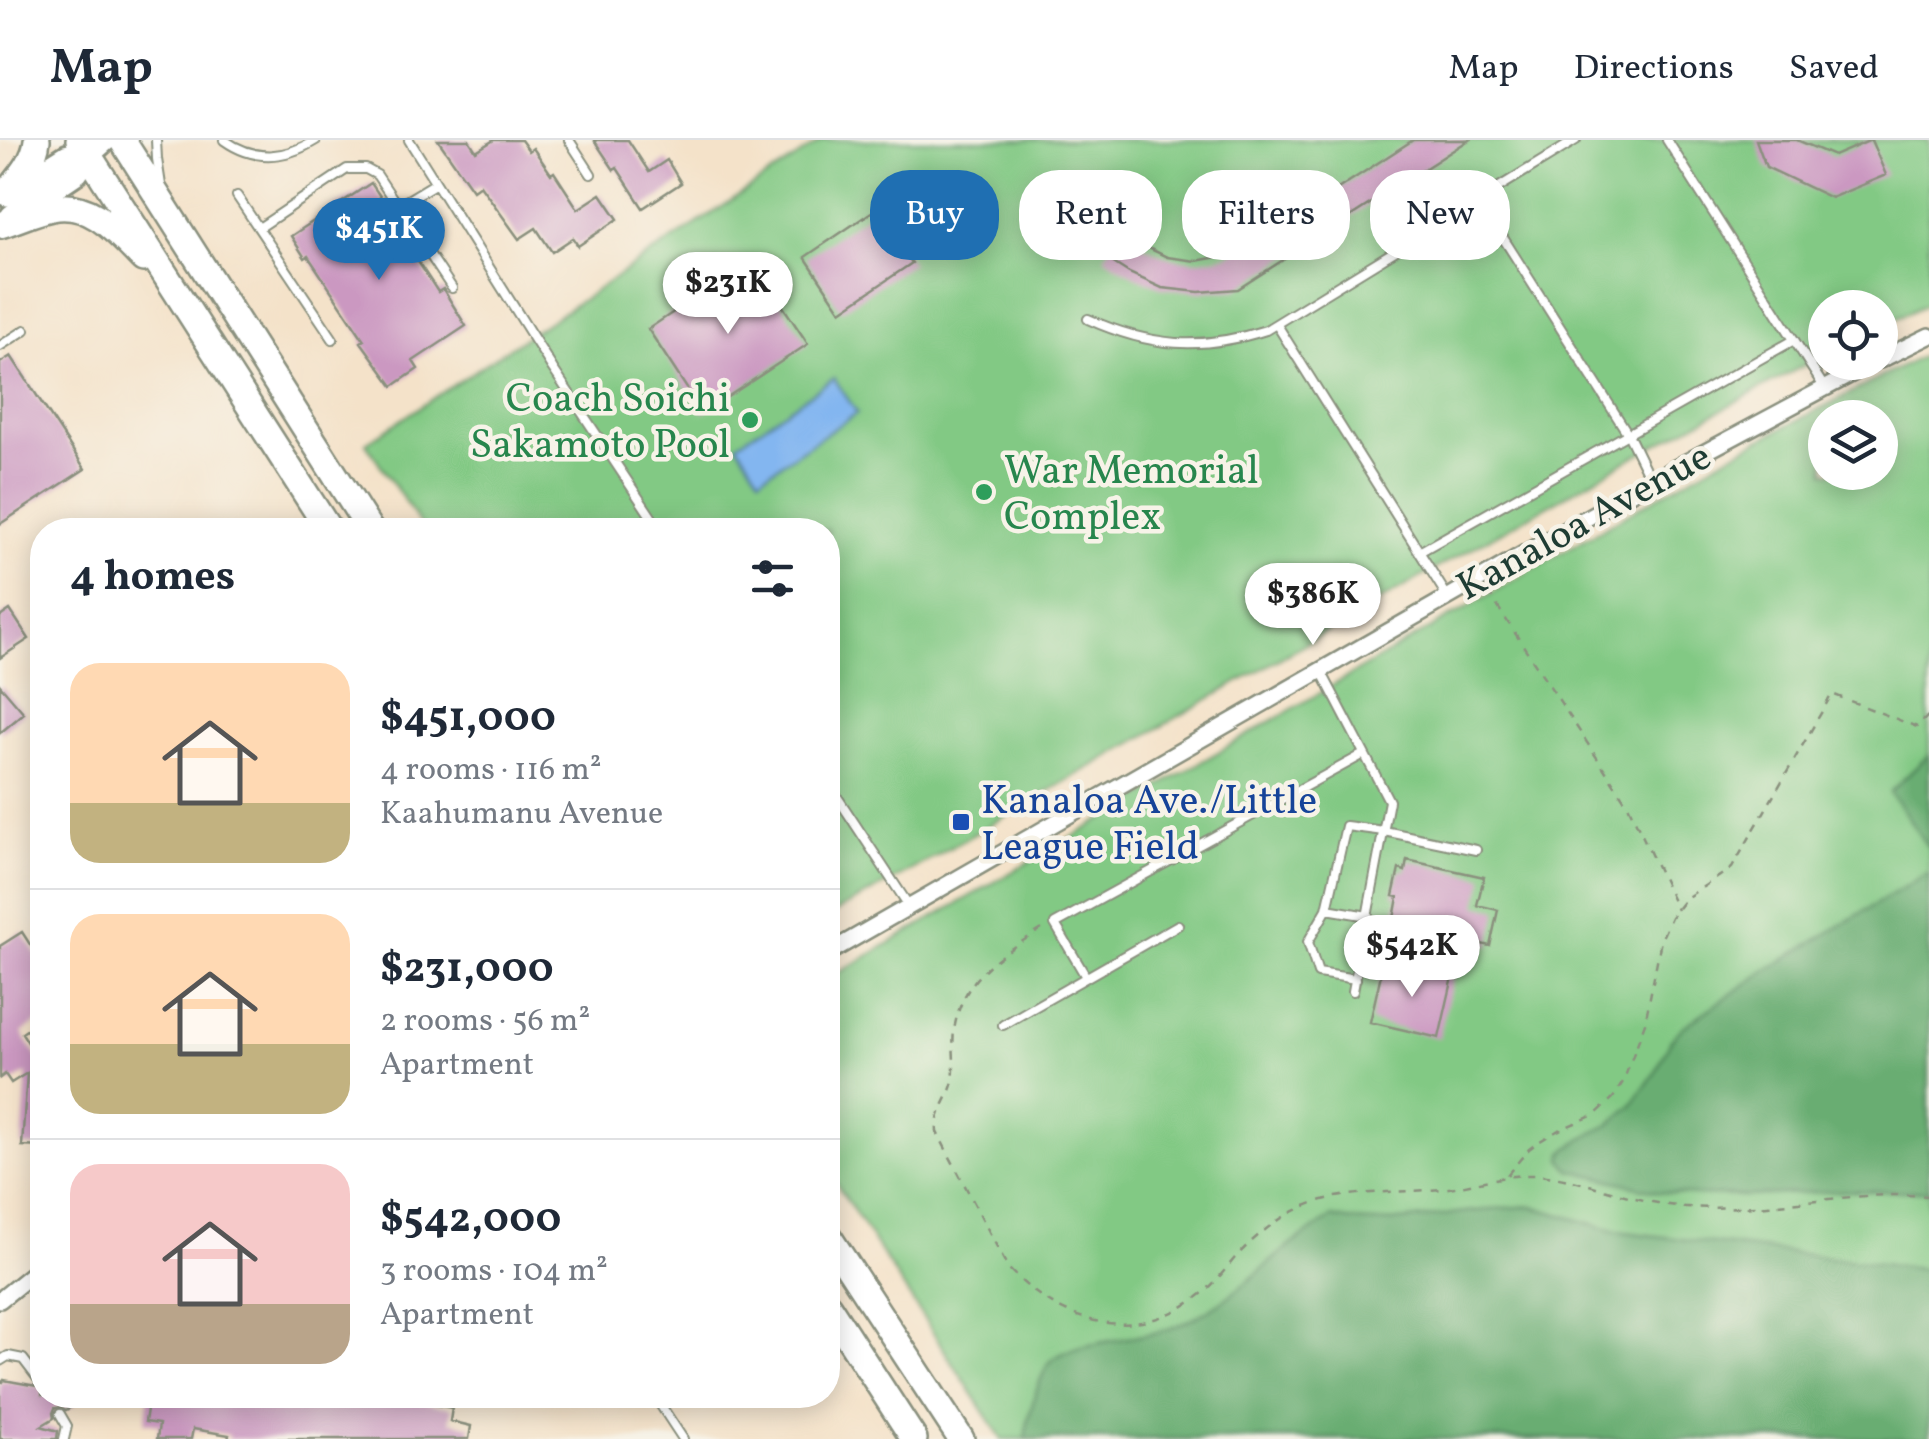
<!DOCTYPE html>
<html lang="en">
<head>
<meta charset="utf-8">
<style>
  body { margin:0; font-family:Vollkorn,serif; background:#f2f2f3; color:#1f2937; height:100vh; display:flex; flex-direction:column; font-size:38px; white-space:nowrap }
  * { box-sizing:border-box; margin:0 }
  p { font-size:32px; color:#747a83 }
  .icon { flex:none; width:55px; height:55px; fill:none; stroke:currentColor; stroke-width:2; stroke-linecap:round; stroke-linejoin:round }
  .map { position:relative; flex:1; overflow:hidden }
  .drawer { position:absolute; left:30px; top:378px; width:810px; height:890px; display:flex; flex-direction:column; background:#fff; border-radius:40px; box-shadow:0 5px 25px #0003 }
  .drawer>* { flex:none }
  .hud { position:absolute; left:870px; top:30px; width:908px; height:90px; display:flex; gap:20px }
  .tools { position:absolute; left:1808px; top:150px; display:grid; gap:20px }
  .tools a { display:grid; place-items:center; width:90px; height:90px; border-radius:50%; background:#fff; box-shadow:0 5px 25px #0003; font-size:50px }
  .price { position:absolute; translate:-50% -85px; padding:0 22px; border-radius:35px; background:#fff; color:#222; font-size:32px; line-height:65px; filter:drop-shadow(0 2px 5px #0008) }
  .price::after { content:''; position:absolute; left:50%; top:60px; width:30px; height:22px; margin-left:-15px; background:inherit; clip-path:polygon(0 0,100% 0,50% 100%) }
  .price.active { background:#1f6fb2; color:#fff }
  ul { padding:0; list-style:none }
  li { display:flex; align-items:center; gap:30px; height:250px; padding:0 40px }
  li+li { border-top:2px solid #e0e1e3 }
  li span { display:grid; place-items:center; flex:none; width:280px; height:200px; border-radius:30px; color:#555 }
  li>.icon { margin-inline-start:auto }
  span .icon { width:120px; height:120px; fill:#fffc; stroke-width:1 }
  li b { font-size:42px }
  h2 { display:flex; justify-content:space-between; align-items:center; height:120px; padding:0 40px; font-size:42px }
  .tag { padding:0 35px; border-radius:40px; background:#fff; box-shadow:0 5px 25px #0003; font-size:35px; line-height:90px }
  .tag.active { background:#1f6fb2; color:#fff }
  header { display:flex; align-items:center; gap:60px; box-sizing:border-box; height:140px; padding:0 50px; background:#fff; border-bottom:2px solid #e0e1e3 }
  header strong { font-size:48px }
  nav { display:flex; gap:55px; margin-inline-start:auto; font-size:35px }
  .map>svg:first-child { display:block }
  .green { fill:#82c984; stroke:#50835c; stroke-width:2.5; fill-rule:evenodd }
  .forest { fill:#69ad72; stroke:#447553; stroke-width:2.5 }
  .water { fill:#83b6f0; stroke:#517a92; stroke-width:2.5 }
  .building { fill:#cb98c1 }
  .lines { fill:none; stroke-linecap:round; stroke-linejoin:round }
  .service-casing { stroke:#8a907e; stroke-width:12 }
  .minor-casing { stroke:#8a907e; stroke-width:20 }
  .secondary-casing { stroke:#8a907e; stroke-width:28 }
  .primary-casing { stroke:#8a907e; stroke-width:30 }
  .path { stroke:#8a907e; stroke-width:2.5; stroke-dasharray:8 8; stroke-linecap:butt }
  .service { stroke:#fff; stroke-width:8 }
  .minor { stroke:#fff; stroke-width:15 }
  .secondary { stroke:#fff; stroke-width:22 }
  .primary { stroke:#fff; stroke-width:25 }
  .leisure-dot { fill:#2e9e5b; stroke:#f7f3e8; stroke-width:4 }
  .transit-dot { fill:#1a4fb4; stroke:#f7f3e8; stroke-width:4 }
  .labels { text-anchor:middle; stroke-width:9; stroke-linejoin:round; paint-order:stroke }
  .leisure-label { font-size:40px; fill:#27864d; stroke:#f7f3e8; text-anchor:end }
  .street-label { font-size:40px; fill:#1f3d34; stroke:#f7f3e8 }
  .transit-label { font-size:40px; fill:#164399; stroke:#f7f3e8; text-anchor:start }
</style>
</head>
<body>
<header>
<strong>Map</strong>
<nav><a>Map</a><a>Directions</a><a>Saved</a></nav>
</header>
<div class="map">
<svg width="1929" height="1299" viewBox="0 0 1929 1299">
  <rect width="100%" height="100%" fill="#f7f3e8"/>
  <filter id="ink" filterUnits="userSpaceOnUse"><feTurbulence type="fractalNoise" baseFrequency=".01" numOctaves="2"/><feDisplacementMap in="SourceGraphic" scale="20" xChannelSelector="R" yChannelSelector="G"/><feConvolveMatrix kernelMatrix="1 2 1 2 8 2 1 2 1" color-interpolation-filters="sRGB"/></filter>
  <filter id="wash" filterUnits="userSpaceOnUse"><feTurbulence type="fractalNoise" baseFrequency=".0048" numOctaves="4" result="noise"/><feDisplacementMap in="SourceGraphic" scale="40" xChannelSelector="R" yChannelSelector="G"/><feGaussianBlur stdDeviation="2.25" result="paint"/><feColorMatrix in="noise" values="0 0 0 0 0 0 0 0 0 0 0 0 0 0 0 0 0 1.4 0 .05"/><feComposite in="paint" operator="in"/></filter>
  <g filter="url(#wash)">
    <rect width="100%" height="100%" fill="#f4e2c9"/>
    <path class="green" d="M823 0H1929V163L1880 186V168H1825V214L1637 315 1465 412 894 740 828 776V390H424L366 303Z
      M1929 213V1299H1002L828 1031V839L1722 319ZM1825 278H1880V332H1825Z"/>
    <path class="forest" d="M1929 615V709L1890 652Z
      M1929 732V1051H1840L1748 1056 1695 1055 1659 1052 1570 1030 1562 1019 1564 1012 1581 999 1609 985 1631 966 1655 933 1671 900 1683 887 1762 833Z
      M1530 1066 1617 1091 1929 1130V1299H1025C1027 1281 1039 1233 1052 1220 1070 1203 1135 1199 1162 1191 1213 1176 1249 1140 1288 1107 1302 1096 1318 1087 1332 1077 1372 1087 1411 1080 1451 1074 1477 1070 1504 1068 1530 1066Z"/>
    <path class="water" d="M834 238 857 273 760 338 737 304Z"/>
    <g id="blocks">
      <path class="building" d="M438 0H469L476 11 494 0H521L529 11 533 8 551 34 554 32 578 69 601 54 618 79 578 106 573 98 552 112 536 88 519 99 480 45 473 50Z
        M594 0H628L649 32 667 20 681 43 643 68 617 28 614 30Z
        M1413 0H1469L1238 149 1199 152 1162 148 1129 133 1104 117 1122 90 1140 104 1167 117 1196 121 1228 115 1284 84Z
        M1756 0H1797L1834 16 1871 0 1886 35 1831 58 1766 27Z
        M371 43 386 65 382 67 438 152 443 149 466 186 413 221 418 229 393 246 361 202 364 200 308 116 305 118 291 96Z
        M876 69 912 123 841 171 805 117Z
        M752 120 808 204 703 273 648 189Z
        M11 216 85 329 0 384V223Z
        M10 470 29 499 0 518V477Z
        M0 545 24 573 0 593Z
        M1407 720 1484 737 1477 765 1498 770 1490 806 1393 784 1398 757 1393 756 1399 729 1405 731Z
        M22 792 42 823V879L22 893 42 925V1007L22 1006 27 933 11 943 5 934 0 938V806Z
        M1384 821 1453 837 1439 898 1370 882Z
        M4 1240 42 1247V1255H68L75 1265 66 1270 61 1267 55 1268 53 1273 54 1278 41 1286 58 1291 57 1299H0V1241L3 1242Z
        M158 1255H416L415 1261 452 1268 450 1281 471 1286 469 1299H228L229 1295 193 1289 191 1299H157L159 1284 145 1282 149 1256 158 1257Z"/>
    </g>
  </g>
  <g filter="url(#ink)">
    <use href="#blocks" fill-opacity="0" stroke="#8a907e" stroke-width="2.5"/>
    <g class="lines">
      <defs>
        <path id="service" d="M156 0 157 19 161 45
          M224 0C255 22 285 19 316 0
          M409 0 553 229 660 390
          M569 0 591 34
          M1667 0 1824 247
          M237 56 333 199
          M1479 60 1628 294 1651 341
          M398 66 436 43
          M259 88 347 29H366L377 35 452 148
          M1088 179C1150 207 1201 211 1266 190L1576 0
          M1277 185 1447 456
          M0 206 25 190
          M1421 411 1794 200
          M1320 529 1389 661 1353 851
          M828 643 909 766
          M1327 769 1308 802 1318 833 1356 839
          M1368 776 1327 769 1346 686 1384 691 1476 710
          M1086 837 1055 784 1364 614
          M1003 885 1178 785
          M0 1221 8 1216 23 1219 39 1240
          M654 1255 683 1299
          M60 1274 67 1286 64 1299"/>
        <path id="minor" d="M1880 220 1929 196
          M828 813 1651 341 1874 222
          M0 1160 42 1126"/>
        <path id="secondary" d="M12 51 67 16 89 14
          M12 76 77 32 89 14 105 0"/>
        <path id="primary" d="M79 0 329 390
          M122 0 370 390
          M7 53C20 37 35 21 37 0
          M0 85C17 80 35 71 52 68 92 60 118 94 143 119
          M828 1096 961 1299
          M828 1166 914 1299"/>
      </defs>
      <use href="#service" class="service-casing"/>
      <use href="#minor" class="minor-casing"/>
      <use href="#secondary" class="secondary-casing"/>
      <use href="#primary" class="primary-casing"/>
      <path class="path" d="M1488 452 1628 665 1677 770
        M1042 789C1003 813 964 835 955 885 951 903 956 922 953 940 950 959 935 972 937 992L1008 1128C1063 1186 1136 1206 1203 1153 1215 1143 1224 1131 1234 1119 1256 1095 1282 1074 1313 1063 1349 1050 1403 1053 1441 1049 1476 1045 1511 1031 1546 1036 1593 1042 1639 1064 1687 1067 1767 1072 1848 1050 1929 1056
        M1507 1035 1529 1009 1540 1001 1557 991 1596 974 1613 958 1623 942 1645 883 1661 800 1671 777 1686 758 1732 728 1832 554 1917 587 1929 575"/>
      <use href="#service" class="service"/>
      <use href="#minor" class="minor"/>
      <use href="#secondary" class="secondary"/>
      <use href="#primary" class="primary"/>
    </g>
  </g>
  <g class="leisure-dot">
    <circle cx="750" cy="280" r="10"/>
    <circle cx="984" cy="352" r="10"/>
  </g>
  <rect class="transit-dot" x="951" y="672" width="20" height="20" rx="5"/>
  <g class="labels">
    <g class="leisure-label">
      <text x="730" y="271">Coach Soichi<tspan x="730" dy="46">Sakamoto Pool</tspan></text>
      <text x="1004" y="343" text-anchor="start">War Memorial<tspan x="1004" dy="46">Complex</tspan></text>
    </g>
    <g class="street-label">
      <text transform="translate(1583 380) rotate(-29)" y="14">Kanaloa Avenue</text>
    </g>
    <g class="transit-label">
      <text x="981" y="673">Kanaloa Ave./Little<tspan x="981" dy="46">League Field</tspan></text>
    </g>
  </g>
</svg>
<div class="tools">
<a><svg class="icon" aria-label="locate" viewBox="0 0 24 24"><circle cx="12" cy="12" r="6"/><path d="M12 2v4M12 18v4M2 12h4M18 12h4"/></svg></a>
<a><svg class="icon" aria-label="layers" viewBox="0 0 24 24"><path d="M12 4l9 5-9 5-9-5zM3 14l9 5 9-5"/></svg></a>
</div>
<b class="price active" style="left:379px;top:143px">$451K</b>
<b class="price" style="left:728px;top:197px">$231K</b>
<b class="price" style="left:1313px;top:508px">$386K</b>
<b class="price" style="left:1412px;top:860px">$542K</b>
<div class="hud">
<a class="tag active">Buy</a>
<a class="tag">Rent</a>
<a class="tag">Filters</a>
<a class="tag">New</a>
</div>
<section class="drawer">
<h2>4 homes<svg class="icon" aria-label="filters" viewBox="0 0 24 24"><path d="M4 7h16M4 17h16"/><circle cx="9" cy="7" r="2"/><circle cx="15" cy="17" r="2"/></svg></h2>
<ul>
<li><span style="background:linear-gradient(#ffd9b3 70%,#c2b280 0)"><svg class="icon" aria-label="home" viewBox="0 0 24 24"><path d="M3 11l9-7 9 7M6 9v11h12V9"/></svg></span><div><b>$451,000</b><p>4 rooms · 116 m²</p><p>Kaahumanu Avenue</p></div></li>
<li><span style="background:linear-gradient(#ffd9b3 65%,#c2b280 0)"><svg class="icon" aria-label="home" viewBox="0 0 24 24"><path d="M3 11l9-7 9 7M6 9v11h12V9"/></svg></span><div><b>$231,000</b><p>2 rooms · 56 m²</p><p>Apartment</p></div></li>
<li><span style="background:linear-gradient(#f6c9c9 70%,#b9a48a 0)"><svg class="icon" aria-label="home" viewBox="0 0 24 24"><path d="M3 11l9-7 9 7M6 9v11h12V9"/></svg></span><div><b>$542,000</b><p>3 rooms · 104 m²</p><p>Apartment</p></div></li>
</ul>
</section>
</div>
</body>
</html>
